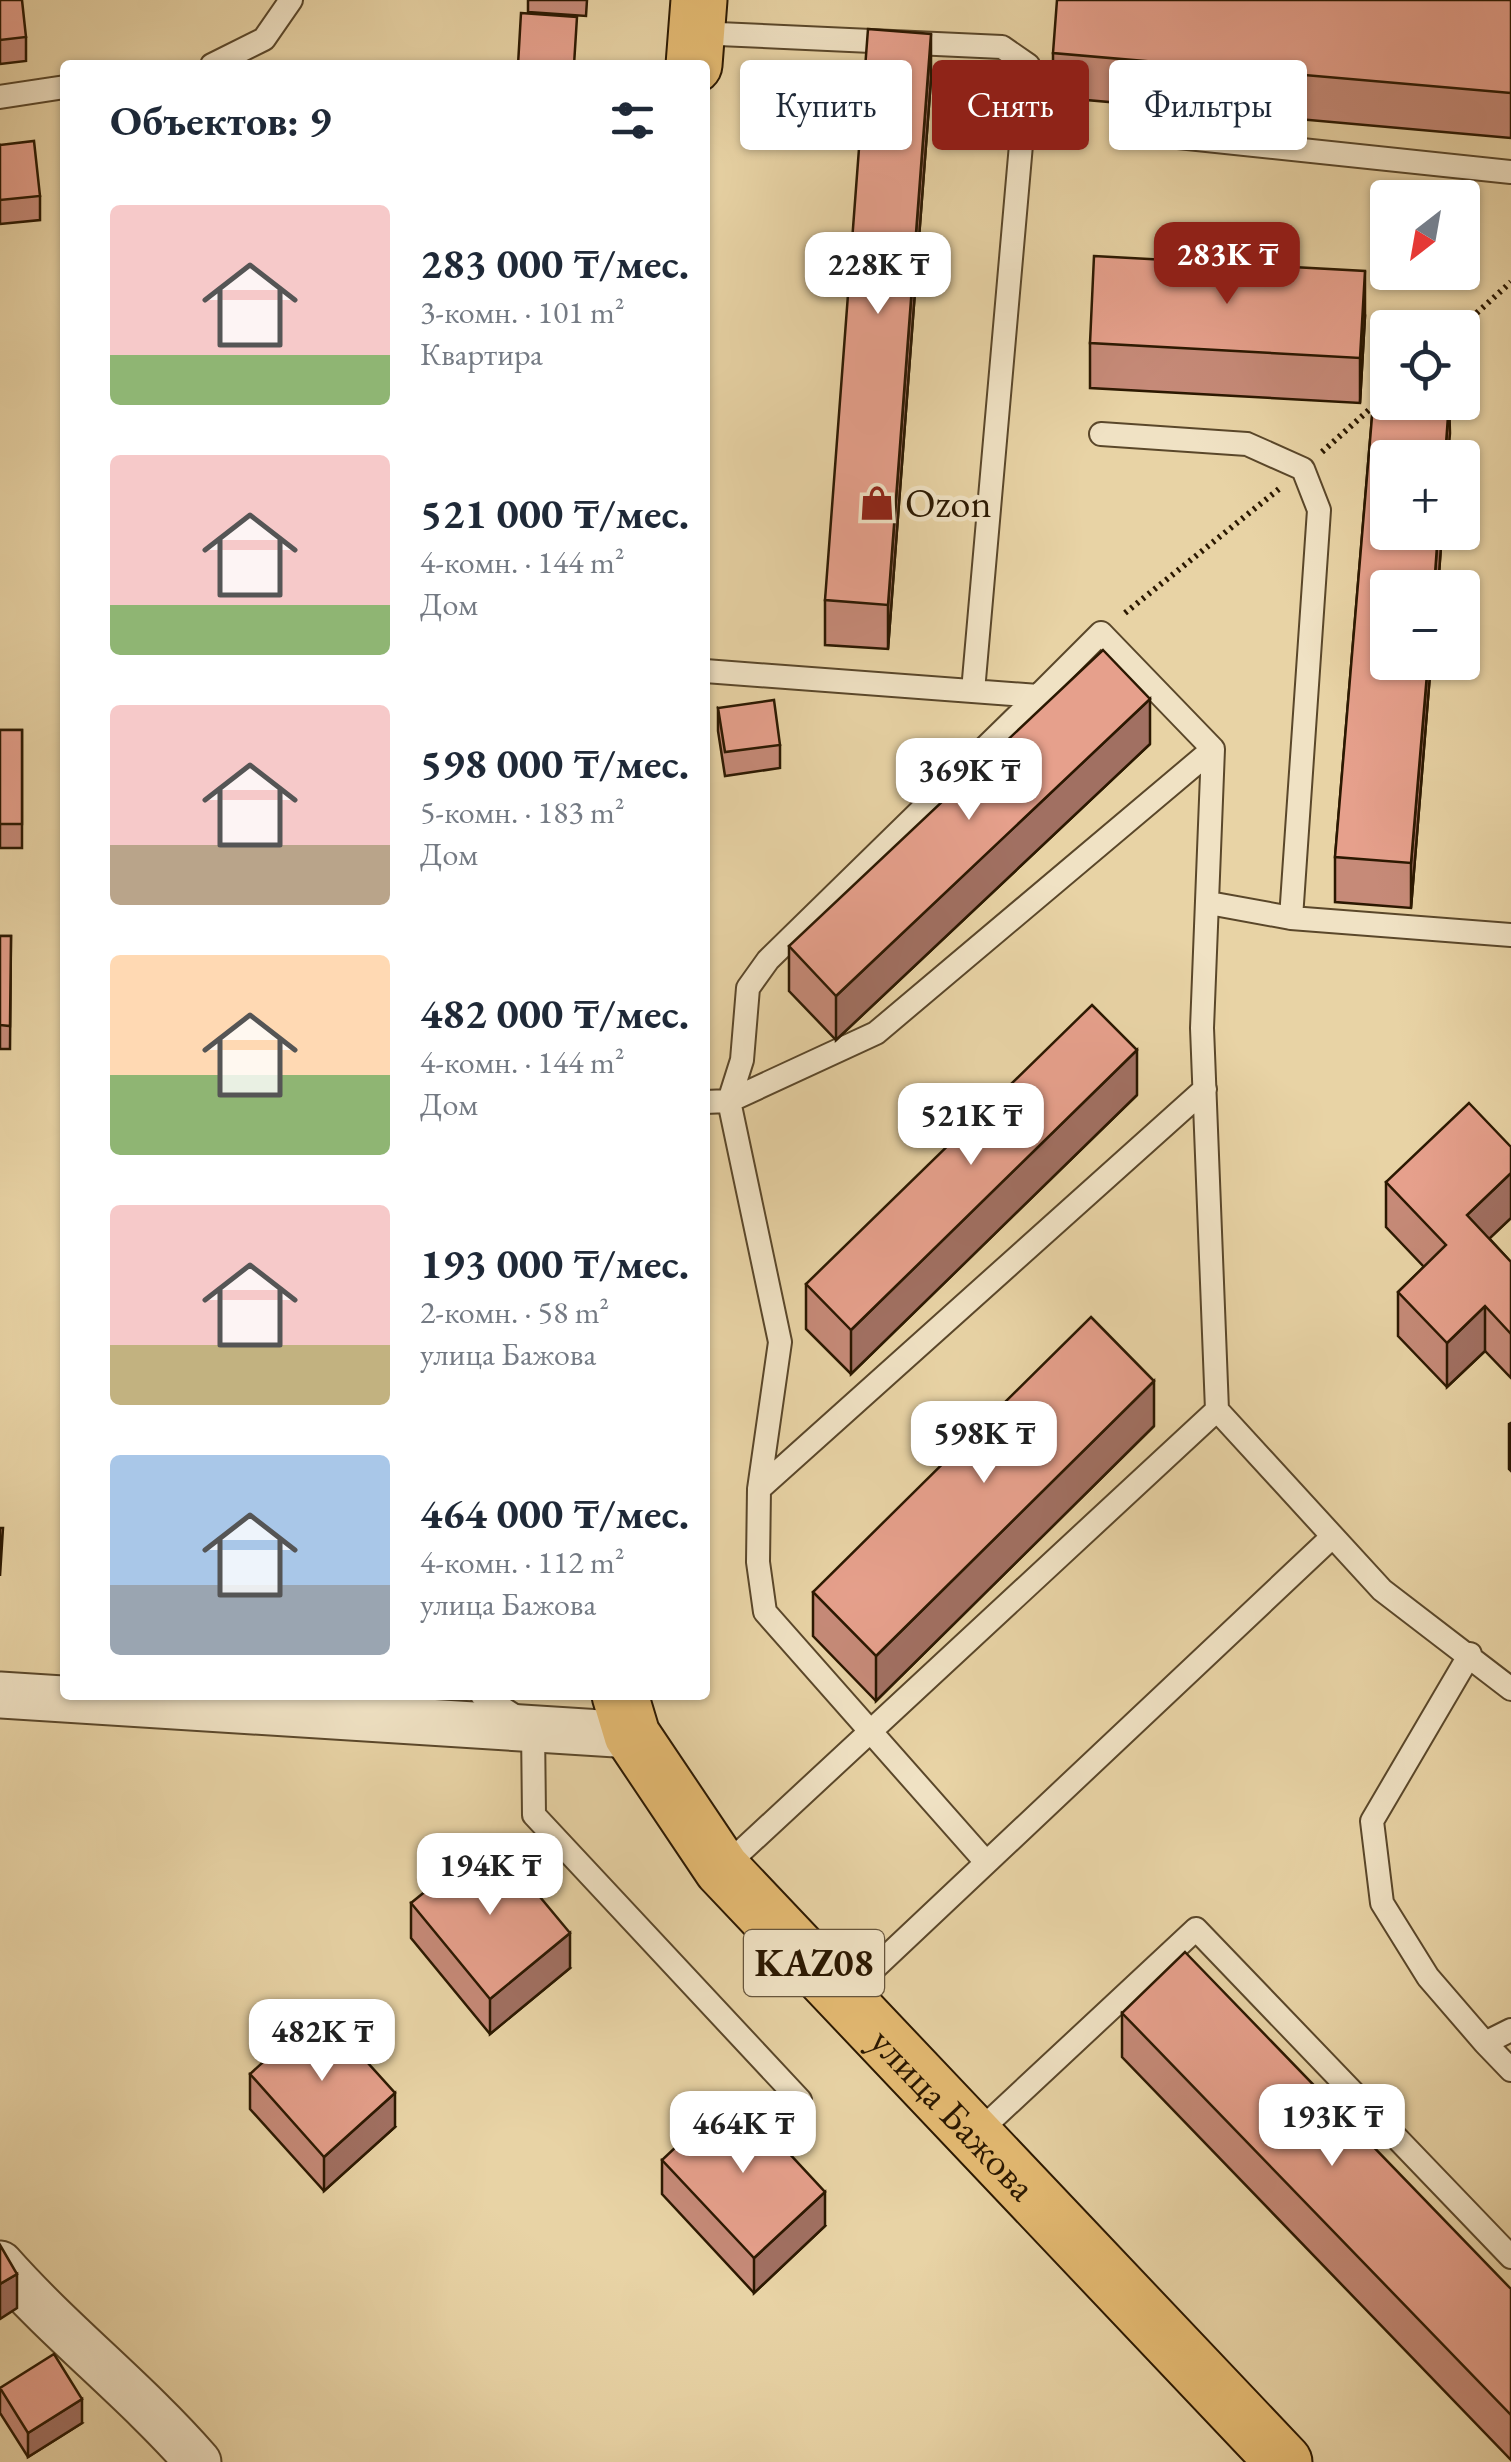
<!DOCTYPE html>
<html lang="ru">
<head>
<meta charset="utf-8">
<style>
  body { margin:0; font-family:"EB Garamond",serif; background:#f6f6f7; color:#1f2937; height:100vh; display:flex; flex-direction:column; font-size:38px; white-space:nowrap }
  * { box-sizing:border-box; margin:0 }
  p { font-size:32px; color:#747a83 }
  .icon { flex:none; width:55px; height:55px; fill:none; stroke:currentColor; stroke-width:2; stroke-linecap:round; stroke-linejoin:round }
  .map { position:relative; flex:1; overflow:hidden }
  .sheet { position:absolute; left:60px; top:60px; width:650px; height:1640px; display:flex; flex-direction:column; background:#fff; border-radius:10px; box-shadow:0 2px 8px #0004 }
  .sheet>* { flex:none }
  .top-card { position:absolute; left:740px; top:60px; width:620px; height:90px; display:flex; gap:20px }
  .needle { width:65px; rotate:211deg }
  .controls { position:absolute; left:1370px; top:180px; display:grid; gap:20px }
  .controls a { display:grid; place-items:center; width:110px; height:110px; border-radius:10px; background:#fff; box-shadow:0 2px 8px #0004; font-size:50px }
  .price { position:absolute; translate:-50% -85px; padding:0 22px; border-radius:20px; background:#fff; color:#222; font-size:32px; line-height:65px; filter:drop-shadow(0 2px 5px #0008) }
  .price::after { content:''; position:absolute; left:50%; top:60px; width:30px; height:22px; margin-left:-15px; background:inherit; clip-path:polygon(0 0,100% 0,50% 100%) }
  .price.on { background:#8f2418; color:#fff }
  ul { padding:0; list-style:none }
  li { display:flex; align-items:center; gap:30px; height:250px; padding:0 50px }
  li span { display:grid; place-items:center; flex:none; width:280px; height:200px; border-radius:10px; color:#555 }
  li>.icon { margin-inline-start:auto }
  span .icon { width:120px; height:120px; fill:#fffc; stroke-width:1 }
  li b { font-size:42px }
  h2 { display:flex; justify-content:space-between; align-items:center; height:120px; padding:0 50px; font-size:42px }
  .pill { padding:0 35px; border-radius:10px; background:#fff; box-shadow:0 2px 8px #0004; font-size:35px; line-height:90px }
  .pill.on { background:#8f2418; color:#fff }
  .map>svg:first-child { display:block }
  .lines { fill:none; stroke-linecap:round; stroke-linejoin:round }
  .service-casing { stroke:#5a472a; stroke-width:26 }
  .minor-casing { stroke:#5a472a; stroke-width:49 }
  .trunk-casing { stroke:#2b1801; stroke-width:59 }
  .path { stroke:#2b1801; stroke-width:6; stroke-dasharray:2.5 5; stroke-linecap:butt }
  .service { stroke:#f0e2c4; stroke-width:22 }
  .minor { stroke:#f0e2c4; stroke-width:45 }
  .trunk { stroke:#e4ba72; stroke-width:55 }
  .wall { fill:#c68a78; stroke:#2b1801; stroke-width:2.5 }
  .shaded-wall { fill:#a17062; stroke:#2b1801; stroke-width:2.5 }
  .building { fill:#e6a08c; stroke:#2b1801; stroke-width:2.5 }
  .labels { text-anchor:middle; stroke-width:9; stroke-linejoin:round; paint-order:stroke }
  .shield { fill:#f0e2c4; stroke:#66553c; stroke-width:2.5 }
  .shield-label { font-size:38px; font-weight:bold; fill:#2b1801 }
  .poi-label { font-size:40px; fill:#2b1801; stroke:#f0e2c4; text-anchor:start }
  .street-label { font-size:40px; fill:#2b1801; stroke:#f0e2c4 }
</style>
</head>
<body>
<div class="map">
<svg width="1511" height="2462" viewBox="0 0 1511 2462">
  <rect width="100%" height="100%" fill="#e8d3a5"/>
  <filter id="stains"><feTurbulence type="fractalNoise" baseFrequency=".002" numOctaves="4"/><feColorMatrix values="0 0 0 0 .2 0 0 0 0 .09 0 0 0 0 .02 0 0 0 .5 -.17"/></filter>
  <radialGradient id="worn" r=".72"><stop offset=".6" stop-color="#630" stop-opacity="0"/><stop offset="1" stop-color="#630" stop-opacity=".3"/></radialGradient>
  <g class="lines">
    <defs>
      <path id="service" d="M696 33 1002 47 1028 65 973 691
        M212 65 264 39 291 0
        M0 97 65 87
        M1140 133 1511 172
        M1101 434 1247 444 1303 469 1319 510 1291 918
        M705 671 1038 696 1101 633 1213 749 1202 1028 1217 1410 1382 1590 1511 1689
        M1038 696 768 960 748 988 742 1060 729 1101 780 1342 759 1489 1205 1089
        M1209 903 1291 918 1511 935
        M705 1102 729 1101 876 1033 1213 749
        M759 1489 758 1562 765 1612 985 1861
        M1470 1654 1372 1821 1382 1903 1428 1977 1485 2043 1511 2030
        M482 1695 533 1728 534 1815 800 2100
        M722 1869 1217 1410
        M846 1995 1332 1537
        M1485 2043 1511 2070
        M973 2137 1196 1929 1511 2257"/>
      <path id="minor" d="M0 1695 632 1735
        M0 2264C62 2334 136 2391 198 2462"/>
      <g id="trunk">
        <path d="M694 65 699 0"/>
        <path id="s1" d="M620 1695 632 1735 722 1869 1284 2462"/>
      </g>
    </defs>
    <use href="#service" class="service-casing"/>
    <use href="#minor" class="minor-casing"/>
    <use href="#trunk" class="trunk-casing"/>
    <path class="path" d="M1460 328 1511 282
      M1322 452 1388 393
      M1125 613 1279 489"/>
    <use href="#service" class="service"/>
    <use href="#minor" class="minor"/>
    <use href="#trunk" class="trunk"/>
  </g>
  <path class="wall" d="M0 0 26 37V61L0 64Z
    M528 0H587L586 16 528 12Z
    M1511 0V138L1053 97V53Z
    M931 79 888 649 825 645V600Z
    M0 145 40 196V220L0 224Z
    M1365 316 1360 403 1090 388V343Z
    M1375 381 1388 382V402H1450L1448 458H1388V532H1442L1438 588H1388V662H1431L1411 908 1335 902V857Z
    M718 708 780 745V768L725 776 718 731Z
    M0 730H22V848H0Z
    M1150 744 836 1040 789 991V946Z
    M0 936H11L10 1049H0Z
    M1137 1095 851 1374 806 1329V1284Z
    M1511 1147V1218L1489 1238 1511 1262V1378L1485 1351 1447 1387 1398 1336V1292L1424 1267 1386 1227V1182Z
    M1511 1423V1471L1509 1469V1424Z
    M1154 1426 876 1701 813 1636V1592Z
    M411 1903 570 1968 490 2034 411 1938Z
    M1122 2013 1511 2289V2460L1122 2057Z
    M250 2074 395 2127 324 2191 250 2109Z
    M662 2160 825 2226 754 2293 662 2194Z
    M0 2388 82 2423 28 2457 0 2413Z"/>
  <path class="shaded-wall" d="M931 34V79L888 649V605Z
    M1365 271V316L1360 403V358Z
    M1449 402 1450 433 1448 458H1445Z
    M1438 532H1442L1438 588H1434Z
    M1428 662H1431L1411 908V863Z
    M1150 699V744L836 1040V996Z
    M1137 1050V1095L851 1374V1330Z
    M1511 1173V1218L1467 1260V1215Z
    M1485 1306V1351L1447 1387V1343Z
    M1154 1381V1426L876 1701V1656Z
    M570 1933V1968L490 2034V1999Z
    M395 2093V2127L324 2191V2157Z
    M825 2192V2226L754 2293V2258Z
    M17 2274V2308L0 2319V2284Z
    M82 2399V2423L28 2457V2433Z"/>
  <path class="building" d="M0 0H22L26 37 0 40Z
    M1057 0H1511V93L1053 53Z
    M521 13 577 17 574 65H518Z
    M868 29 931 34 888 605 825 600Z
    M34 141 40 196 0 200V145Z
    M1094 256 1365 271 1360 358 1090 343Z
    M1375 381 1388 382V402H1449L1445 458H1388V532H1438L1434 588H1388V662H1428L1411 863 1335 857Z
    M1103 650 1150 699 836 996 789 946Z
    M774 700 780 745 725 752 718 708Z
    M0 730H22V824H0Z
    M0 936H11L10 1026 0 1025Z
    M1092 1005 1137 1050 851 1330 806 1284Z
    M1469 1103 1511 1147V1173L1467 1215 1511 1262V1334L1485 1306 1447 1343 1398 1292 1446 1245 1386 1182Z
    M1091 1317 1154 1381 876 1656 813 1592Z
    M0 1528H3L0 1576Z
    M491 1838 570 1933 490 1999 411 1903Z
    M1185 1952 1511 2289V2415L1122 2013Z
    M320 2010 395 2093 324 2157 250 2074Z
    M733 2093 825 2192 754 2258 662 2160Z
    M0 2245 17 2274 0 2284Z
    M54 2354 82 2399 28 2433 0 2388Z"/>
  <defs>
    <symbol id="shop-bare" viewBox="-9 -9 18 18"><path d="M-5-2.5h2.3a2.7 3.5 0 0 1 5.4 0H5L5.5 6h-11ZM-1.5-2.5h3a1.5 2.3 0 0 0-3 0Z" fill="#8f2418" stroke="#f0e2c4" stroke-width="2.5" paint-order="stroke"/></symbol>
  </defs>
  <g fill-rule="evenodd">
    <use href="#shop-bare" x="852" y="478" width="50" height="50"/>
  </g>
  <g class="labels">
    <rect class="shield" x="744" y="1930" width="140" height="66" rx="8"/>
    <g class="shield-label">
      <text x="814" y="1976">KAZ08</text>
    </g>
    <g class="poi-label">
      <text x="905" y="517">Ozon</text>
    </g>
    <g class="street-label">
      <text dy="14" stroke="none"><textPath href="#s1" startOffset="540">улица Бажова</textPath></text>
    </g>
  </g>
  <rect width="100%" height="100%" filter="url(#stains)"/>
  <rect width="100%" height="100%" fill="url(#worn)"/>
</svg>
<div class="controls">
<a><svg class="needle" viewBox="-14 -14 28 28"><path d="M0-13l5 13h-10z" fill="#e53935"/><path d="M0 13l5-13h-10z" fill="#747a83"/></svg></a>
<a><svg class="icon" aria-label="locate" viewBox="0 0 24 24"><circle cx="12" cy="12" r="6"/><path d="M12 2v4M12 18v4M2 12h4M18 12h4"/></svg></a>
<a>+</a>
<a>−</a>
</div>
<b class="price on" style="left:1227px;top:307px">283K ₸</b>
<b class="price" style="left:878px;top:317px">228K ₸</b>
<b class="price" style="left:969px;top:823px">369K ₸</b>
<b class="price" style="left:971px;top:1168px">521K ₸</b>
<b class="price" style="left:984px;top:1486px">598K ₸</b>
<b class="price" style="left:490px;top:1918px">194K ₸</b>
<b class="price" style="left:322px;top:2084px">482K ₸</b>
<b class="price" style="left:1332px;top:2169px">193K ₸</b>
<b class="price" style="left:743px;top:2176px">464K ₸</b>
<div class="top-card">
<a class="pill">Купить</a>
<a class="pill on">Снять</a>
<a class="pill">Фильтры</a>
</div>
<section class="sheet">
<h2>Объектов: 9<svg class="icon" aria-label="filters" viewBox="0 0 24 24"><path d="M4 7h16M4 17h16"/><circle cx="9" cy="7" r="2"/><circle cx="15" cy="17" r="2"/></svg></h2>
<ul>
<li><span style="background:linear-gradient(#f6c9c9 75%,#8fb573 0)"><svg class="icon" aria-label="home" viewBox="0 0 24 24"><path d="M3 11l9-7 9 7M6 9v11h12V9"/></svg></span><div><b>283 000 ₸/мес.</b><p>3-комн. · 101 m²</p><p>Квартира</p></div></li>
<li><span style="background:linear-gradient(#f6c9c9 75%,#8fb573 0)"><svg class="icon" aria-label="home" viewBox="0 0 24 24"><path d="M3 11l9-7 9 7M6 9v11h12V9"/></svg></span><div><b>521 000 ₸/мес.</b><p>4-комн. · 144 m²</p><p>Дом</p></div></li>
<li><span style="background:linear-gradient(#f6c9c9 70%,#b9a48a 0)"><svg class="icon" aria-label="home" viewBox="0 0 24 24"><path d="M3 11l9-7 9 7M6 9v11h12V9"/></svg></span><div><b>598 000 ₸/мес.</b><p>5-комн. · 183 m²</p><p>Дом</p></div></li>
<li><span style="background:linear-gradient(#ffd9b3 60%,#8fb573 0)"><svg class="icon" aria-label="home" viewBox="0 0 24 24"><path d="M3 11l9-7 9 7M6 9v11h12V9"/></svg></span><div><b>482 000 ₸/мес.</b><p>4-комн. · 144 m²</p><p>Дом</p></div></li>
<li><span style="background:linear-gradient(#f6c9c9 70%,#c2b280 0)"><svg class="icon" aria-label="home" viewBox="0 0 24 24"><path d="M3 11l9-7 9 7M6 9v11h12V9"/></svg></span><div><b>193 000 ₸/мес.</b><p>2-комн. · 58 m²</p><p>улица Бажова</p></div></li>
<li><span style="background:linear-gradient(#a9c7e8 65%,#9aa5b1 0)"><svg class="icon" aria-label="home" viewBox="0 0 24 24"><path d="M3 11l9-7 9 7M6 9v11h12V9"/></svg></span><div><b>464 000 ₸/мес.</b><p>4-комн. · 112 m²</p><p>улица Бажова</p></div></li>
</ul>
</section>
</div>
</body>
</html>
